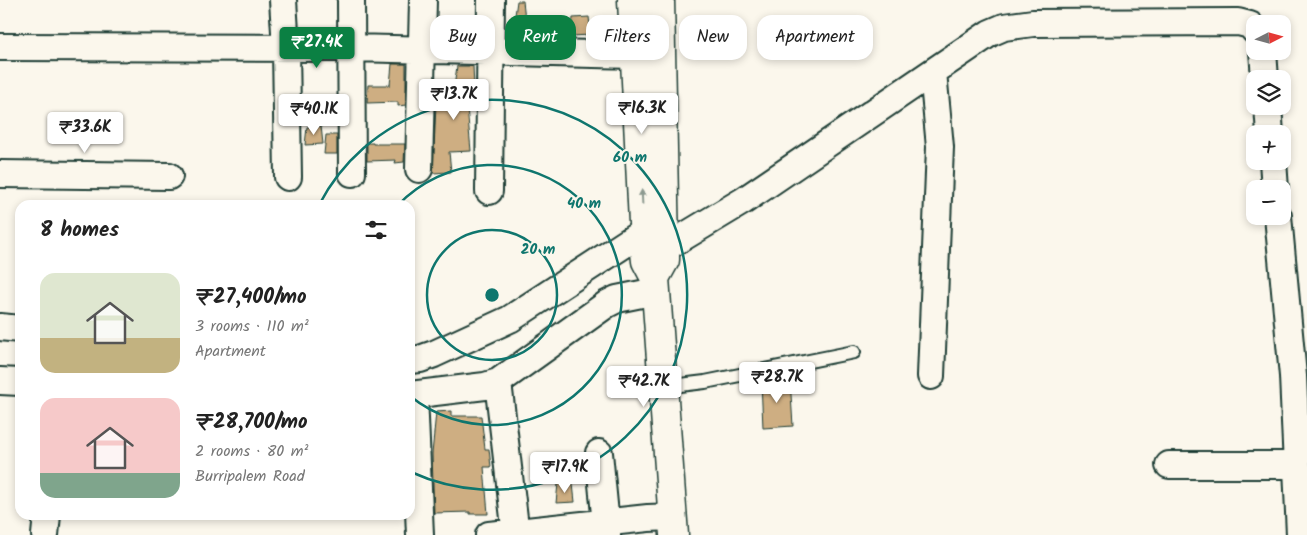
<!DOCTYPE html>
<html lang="en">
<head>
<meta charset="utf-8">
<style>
  body { margin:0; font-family:Kalam,sans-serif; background:#f6f6f6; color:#222; height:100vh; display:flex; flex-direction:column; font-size:19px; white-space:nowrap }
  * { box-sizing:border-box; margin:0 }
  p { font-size:16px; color:#767676 }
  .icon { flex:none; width:28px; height:28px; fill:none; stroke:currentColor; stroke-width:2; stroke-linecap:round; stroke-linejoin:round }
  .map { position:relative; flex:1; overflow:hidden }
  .side { position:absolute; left:15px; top:200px; width:400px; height:320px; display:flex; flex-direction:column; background:#fff; border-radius:15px; box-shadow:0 2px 8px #0003 }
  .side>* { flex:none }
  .banner { position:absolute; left:430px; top:15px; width:475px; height:45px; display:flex; gap:10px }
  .needle { width:32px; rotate:84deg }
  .controls { position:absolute; left:1246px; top:15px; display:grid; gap:10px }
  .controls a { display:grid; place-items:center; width:45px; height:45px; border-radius:10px; background:#fff; box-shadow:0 2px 8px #0003; font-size:25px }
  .price { position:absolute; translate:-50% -42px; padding:0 11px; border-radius:5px; background:#fff; color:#222; font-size:16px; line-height:32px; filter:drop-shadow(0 1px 2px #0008) }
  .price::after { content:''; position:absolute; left:50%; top:30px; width:15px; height:11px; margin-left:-8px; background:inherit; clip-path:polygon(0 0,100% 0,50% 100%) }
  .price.on { background:#0b8043; color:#fff }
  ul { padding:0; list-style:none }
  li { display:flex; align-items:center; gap:15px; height:125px; padding:0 25px }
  li span { display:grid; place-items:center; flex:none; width:140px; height:100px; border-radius:15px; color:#555 }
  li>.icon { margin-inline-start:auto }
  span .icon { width:60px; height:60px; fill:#fffc; stroke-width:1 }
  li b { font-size:21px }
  h2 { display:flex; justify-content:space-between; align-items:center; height:60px; padding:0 25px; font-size:21px }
  .pill { padding:0 18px; border-radius:15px; background:#fff; box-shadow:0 2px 8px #0003; font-size:18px; line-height:45px }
  .pill.on { background:#0b8043; color:#fff }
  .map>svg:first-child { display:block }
  .building { fill:#ceae82; stroke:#1f3d34 }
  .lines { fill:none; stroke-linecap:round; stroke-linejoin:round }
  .service-casing { stroke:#1f3d34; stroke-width:16 }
  .minor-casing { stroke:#1f3d34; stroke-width:30 }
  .secondary-casing { stroke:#1f3d34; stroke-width:31 }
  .service { stroke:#fbf7ec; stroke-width:12 }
  .minor { stroke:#fbf7ec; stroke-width:26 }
  .secondary { stroke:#fbf7ec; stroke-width:28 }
  .oneway { fill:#8d9a90 }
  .ring { fill:none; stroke:#0f766e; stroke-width:2.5 }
  .centre { fill:#0f766e; stroke:#fbf7ec; stroke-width:2.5 }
  .ring-label { font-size:15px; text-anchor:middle; font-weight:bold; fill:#0f766e; stroke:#fbf7ec; stroke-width:4; stroke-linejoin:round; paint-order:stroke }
</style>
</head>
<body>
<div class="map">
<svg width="1307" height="535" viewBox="0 0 1307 535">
  <rect width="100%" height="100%" fill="#fbf7ec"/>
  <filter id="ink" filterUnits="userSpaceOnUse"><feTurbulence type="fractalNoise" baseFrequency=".02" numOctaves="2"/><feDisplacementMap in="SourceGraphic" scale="10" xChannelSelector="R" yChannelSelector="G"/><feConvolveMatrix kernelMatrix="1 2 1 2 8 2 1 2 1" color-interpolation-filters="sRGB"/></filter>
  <g filter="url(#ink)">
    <path class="building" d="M517 1H523L527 37H512Z
      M589 17 591 35 571 36 573 18Z
      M392 64H406V105L398 106V102L367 103 368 85H390Z
      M457 66H473L475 107H467L471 151 449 152 451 172 433 173 436 104H444V108H451Z
      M321 126 323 144 305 145 307 127Z
      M326 135H337V154H324Z
      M367 143H373V144H405L404 162 395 163 396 160 367 161Z
      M790 379 793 426 763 428 761 381Z
      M451 411V416H481L485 449H489L491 467H484L488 514H470V512L434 513 432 454 436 412Z
      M558 484H573L575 502 556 503Z"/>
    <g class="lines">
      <defs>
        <path id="service" d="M664 387 705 382 854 352"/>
        <path id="minor" d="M283 0 286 48 288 177
          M351 0 352 173
          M0 47 352 48 634 55
          M1263 51 1265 79
          M1268 106 1270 134
          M1273 161 1275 189
          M419 169 423 0
          M0 174 169 176
          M489 191 491 0
          M1278 216 1293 376 1300 535
          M665 248 743 201 990 33 1004 27 1033 23 1238 22 1250 25 1255 31
          M0 327 20 329
          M410 360 420 359 434 354 510 319 643 232
          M931 376 940 147 933 72
          M0 381 20 382
          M498 382 516 535
          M410 395 485 386 498 382 607 304 617 299 656 291
          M414 395 420 535
          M599 453 607 535
          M1169 465H1297
          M45 535 47 515
          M489 535 648 518 673 517"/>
        <path id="secondary" d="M632 0 644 243 646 261 655 278 674 535
          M655 278 665 260V248L660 0"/>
      </defs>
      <use href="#service" class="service-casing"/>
      <use href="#minor" class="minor-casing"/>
      <use href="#secondary" class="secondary-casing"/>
      <use href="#service" class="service"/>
      <use href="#minor" class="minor"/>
      <use href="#secondary" class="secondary"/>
    </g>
    <defs><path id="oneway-solid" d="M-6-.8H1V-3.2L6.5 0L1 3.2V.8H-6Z" transform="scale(1.25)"/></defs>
    <use class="oneway" href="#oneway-solid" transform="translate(642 197) rotate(-93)"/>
  </g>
  <g class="ring">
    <circle cx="492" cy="295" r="65"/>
    <path d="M398 205A130 130 0 1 1 410 396"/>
    <path d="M319 205A195 195 0 1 1 411 472"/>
  </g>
  <circle cx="492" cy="295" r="8" class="centre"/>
  <g class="ring-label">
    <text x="630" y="162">60 m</text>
    <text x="584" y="208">40 m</text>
    <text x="538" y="254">20 m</text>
  </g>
</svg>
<div class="controls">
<a><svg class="needle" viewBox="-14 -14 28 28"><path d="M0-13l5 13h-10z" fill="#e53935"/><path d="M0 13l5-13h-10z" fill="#767676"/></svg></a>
<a><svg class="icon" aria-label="layers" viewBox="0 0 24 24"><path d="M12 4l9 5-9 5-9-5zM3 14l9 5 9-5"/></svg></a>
<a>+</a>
<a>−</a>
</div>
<b class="price on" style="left:317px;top:69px">₹27.4K</b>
<b class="price" style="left:454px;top:121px">₹13.7K</b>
<b class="price" style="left:642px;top:135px">₹16.3K</b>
<b class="price" style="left:314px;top:136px">₹40.1K</b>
<b class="price" style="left:85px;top:154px">₹33.6K</b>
<b class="price" style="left:777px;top:404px">₹28.7K</b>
<b class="price" style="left:644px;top:408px">₹42.7K</b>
<b class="price" style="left:565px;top:494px">₹17.9K</b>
<div class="banner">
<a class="pill">Buy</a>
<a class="pill on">Rent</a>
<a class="pill">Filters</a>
<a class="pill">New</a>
<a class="pill">Apartment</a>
</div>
<section class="side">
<h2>8 homes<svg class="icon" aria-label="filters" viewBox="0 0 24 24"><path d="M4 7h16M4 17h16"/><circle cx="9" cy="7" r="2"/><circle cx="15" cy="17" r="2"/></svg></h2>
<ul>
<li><span style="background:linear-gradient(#dfe7d0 65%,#c2b280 0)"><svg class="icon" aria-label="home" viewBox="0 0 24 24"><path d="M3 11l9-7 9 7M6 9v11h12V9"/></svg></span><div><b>₹27,400/mo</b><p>3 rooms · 110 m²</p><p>Apartment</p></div></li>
<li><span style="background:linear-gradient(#f6c9c9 75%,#7fa58c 0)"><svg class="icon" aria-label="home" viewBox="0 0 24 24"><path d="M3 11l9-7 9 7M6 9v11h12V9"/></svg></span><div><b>₹28,700/mo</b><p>2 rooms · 80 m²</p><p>Burripalem Road</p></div></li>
</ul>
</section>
</div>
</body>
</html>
